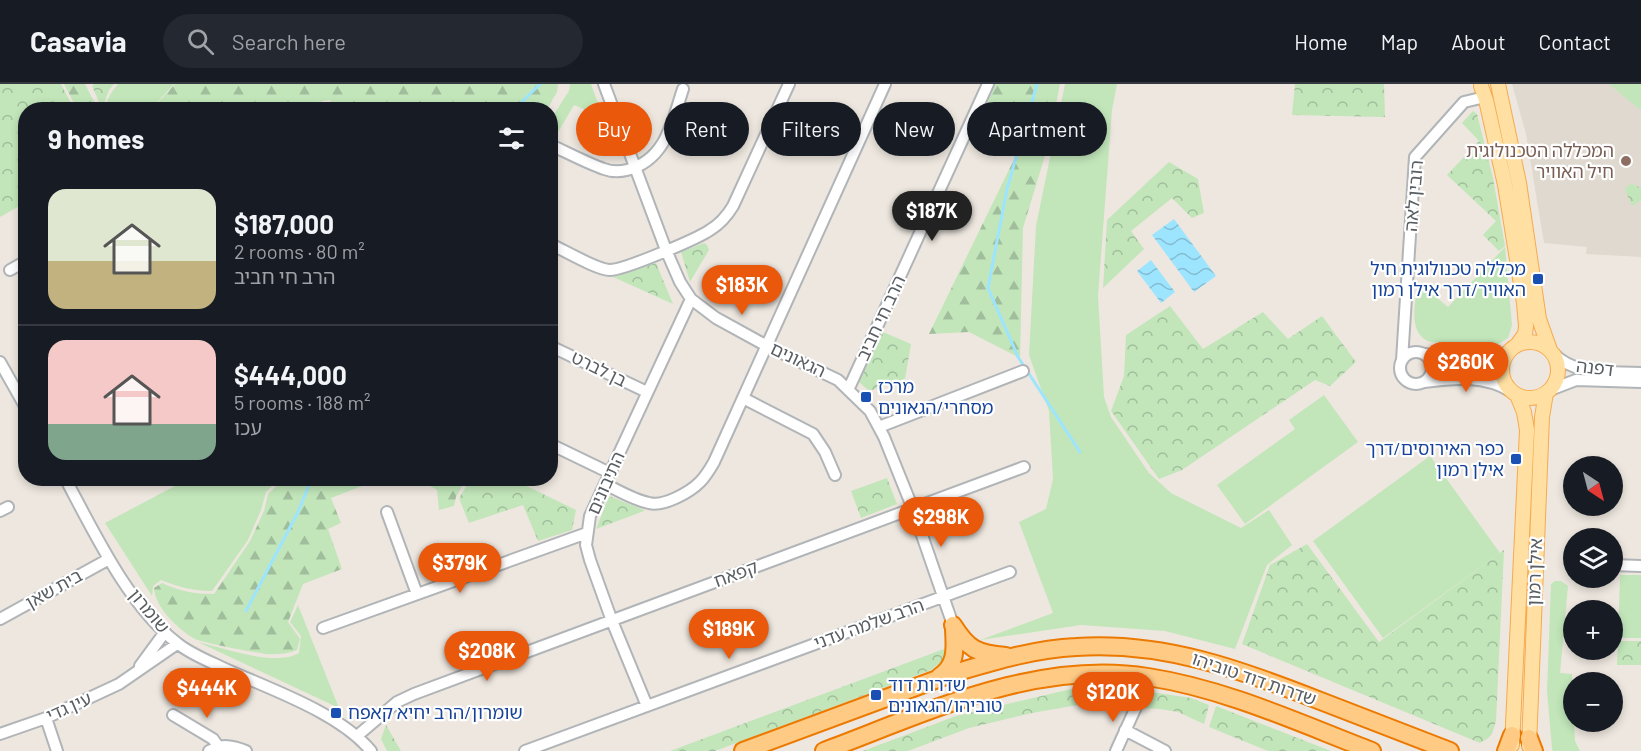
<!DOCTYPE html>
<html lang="en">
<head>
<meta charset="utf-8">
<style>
  body { margin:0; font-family:Barlow,"Noto Sans Hebrew",sans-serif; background:#242831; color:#f1f3f6; height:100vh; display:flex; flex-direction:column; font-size:22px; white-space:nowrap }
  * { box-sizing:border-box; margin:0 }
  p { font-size:20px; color:#9ea1a6 }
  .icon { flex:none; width:33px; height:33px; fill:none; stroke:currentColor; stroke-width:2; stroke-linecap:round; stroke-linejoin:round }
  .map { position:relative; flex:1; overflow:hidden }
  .drawer { position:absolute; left:18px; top:18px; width:540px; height:384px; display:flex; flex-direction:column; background:#171b24; border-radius:24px; box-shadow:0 3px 9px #0003 }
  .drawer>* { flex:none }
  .hud { position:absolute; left:576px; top:18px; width:570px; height:54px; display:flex; gap:12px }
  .needle { width:39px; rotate:144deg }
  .tools { position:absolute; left:1563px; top:372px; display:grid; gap:12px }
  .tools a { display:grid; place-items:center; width:60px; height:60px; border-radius:50%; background:#171b24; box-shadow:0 3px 9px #0003; font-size:30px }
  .price { position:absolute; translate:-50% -51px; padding:0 14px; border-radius:21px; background:#ea580c; color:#fff; font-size:20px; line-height:39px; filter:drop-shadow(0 2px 3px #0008) }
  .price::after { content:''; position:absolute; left:50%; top:36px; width:18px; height:14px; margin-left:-9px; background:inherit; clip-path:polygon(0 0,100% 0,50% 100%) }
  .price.active { background:#222; color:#fff }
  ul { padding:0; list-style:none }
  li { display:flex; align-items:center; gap:18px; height:150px; padding:0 30px }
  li+li { border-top:2px solid #363941 }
  li span { display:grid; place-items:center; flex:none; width:168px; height:120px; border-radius:18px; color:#555 }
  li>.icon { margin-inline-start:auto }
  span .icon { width:72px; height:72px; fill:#fffc; stroke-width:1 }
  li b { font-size:26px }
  h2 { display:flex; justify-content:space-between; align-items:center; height:72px; padding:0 30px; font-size:26px }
  .tag { padding:0 21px; border-radius:27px; background:#171b24; box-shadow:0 3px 9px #0003; font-size:21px; line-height:54px }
  .tag.active { background:#ea580c; color:#fff }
  header { display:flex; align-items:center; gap:36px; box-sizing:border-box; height:84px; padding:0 30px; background:#171b24; border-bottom:2px solid #363941 }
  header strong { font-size:28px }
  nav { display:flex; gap:33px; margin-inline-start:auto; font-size:21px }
  .search { width:420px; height:54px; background:#242831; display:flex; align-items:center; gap:15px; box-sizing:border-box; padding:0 21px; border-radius:33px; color:#9ea1a6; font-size:22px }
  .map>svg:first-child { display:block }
  .education { fill:#dfd9d0 }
  .green { fill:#c2e6ba }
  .forest { fill:url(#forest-firs) }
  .park { fill:url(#park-crowns) }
  .water { fill:url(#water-waves) }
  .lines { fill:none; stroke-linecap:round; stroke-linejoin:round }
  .stream { stroke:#9de5ff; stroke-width:3 }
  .minor-casing { stroke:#b1b5b8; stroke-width:14 }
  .major-casing { stroke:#f7aa4e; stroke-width:16 }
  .highway-casing { stroke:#ec7900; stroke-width:20 }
  .minor { stroke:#fff; stroke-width:10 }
  .major { stroke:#ffe0a2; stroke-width:14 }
  .highway { stroke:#ffca84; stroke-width:16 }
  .education-dot { fill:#8d6e63; stroke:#fff; stroke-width:2 }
  .transit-dot { fill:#1a4fb4; stroke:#fff; stroke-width:2 }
  .labels { text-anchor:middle; stroke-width:4.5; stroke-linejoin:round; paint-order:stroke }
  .education-label { font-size:18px; fill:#785e54; stroke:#fff; text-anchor:end }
  .street-label { font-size:18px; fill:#585e62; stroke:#fff }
  .transit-label { font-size:18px; fill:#164399; stroke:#fff; text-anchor:start }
</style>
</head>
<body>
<header>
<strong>Casavia</strong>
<div class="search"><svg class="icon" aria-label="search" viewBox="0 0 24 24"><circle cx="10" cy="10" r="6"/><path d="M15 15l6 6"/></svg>Search here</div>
<nav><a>Home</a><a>Map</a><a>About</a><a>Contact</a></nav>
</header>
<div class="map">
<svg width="1641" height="667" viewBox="0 0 1641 667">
  <defs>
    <pattern id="forest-firs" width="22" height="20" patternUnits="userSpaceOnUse" patternTransform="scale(1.5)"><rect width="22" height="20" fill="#c2e6ba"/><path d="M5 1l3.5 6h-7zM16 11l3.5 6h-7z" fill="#a0be9b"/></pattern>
    <pattern id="park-crowns" width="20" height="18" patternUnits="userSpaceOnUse" patternTransform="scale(1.5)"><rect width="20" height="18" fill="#c2e6ba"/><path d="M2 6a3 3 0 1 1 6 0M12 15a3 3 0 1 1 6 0" fill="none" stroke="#a0be9b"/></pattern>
    <pattern id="water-waves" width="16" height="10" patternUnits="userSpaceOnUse" patternTransform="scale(1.5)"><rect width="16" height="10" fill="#9de5ff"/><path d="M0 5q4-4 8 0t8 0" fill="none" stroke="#83bdd2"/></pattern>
  </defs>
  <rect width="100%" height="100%" fill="#ede7df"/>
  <path class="education" d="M1512 0H1641V173L1586 170 1587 163 1544 159 1526 50Z"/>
  <path class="green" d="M118 0H174L151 25H103L111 9Z
    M570 0H591L603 33 574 21 551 60V35L569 7Z
    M1065 0H1117L1112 26 1098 212 1104 313 1111 333 1149 389 1171 409 1241 444 1269 426 1292 461 1267 481 1235 565 1165 547 1081 541 980 556 1053 529 1019 438 1046 425 1053 395 1049 327 1029 271 1036 142Z
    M1609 0H1641V26L1638 24Z
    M1505 163 1512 241 1508 254 1497 261 1431 258C1406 250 1416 218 1418 198L1448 223Z
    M1324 311 1358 358 1245 440 1217 401 1295 345 1289 336Z
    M1430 372 1500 469 1383 554 1313 457Z
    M190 394 279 395 266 408 261 426 248 456 212 507C193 507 179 503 161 496L153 502 152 512 105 439Z
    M1620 491H1641V554H1618Z
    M1555 497H1561L1568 502 1560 589 1572 590 1575 657 1580 667H1553L1552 665 1547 607 1551 500Z
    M298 521 339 624 198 558C224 564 275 583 299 569L301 552 290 538Z"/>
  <path class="forest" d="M64 0H85L98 25H77Z
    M175 0H558L557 8 547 25 333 26 330 16 272 25H152Z
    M995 0H1060L1047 65 1023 144 1020 274 969 248 929 250 1022 59V41L984 28Z
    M283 395H380L331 414 341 439 328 445 342 485 303 500 288 538 300 555 297 566C287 570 276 571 265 570 253 568 201 559 193 554 177 544 155 523 154 504L162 499C179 507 194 510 214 510L250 457 264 427 268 410Z
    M419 395 466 394V395L456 413 454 422 439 426 437 406Z"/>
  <path class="park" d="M0 0H61L74 25 26 26 25 119 0 133Z
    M94 0H114L109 6 102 25 92 2Z
    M1295 0H1384L1385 33 1292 31Z
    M1473 27 1477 30 1493 94 1505 162 1499 167 1483 151 1496 137 1447 91 1479 57 1462 39Z
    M1169 78 1198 95 1204 129 1192 134 1172 114 1131 147 1144 165 1103 204 1107 136Z
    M1633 100 1641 104V116L1632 122 1625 106 1628 101Z
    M704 159 707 161 709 166 690 198 681 168Z
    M656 179 673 220 613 193Z
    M1170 222 1203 265 1263 228 1288 255 1322 232 1356 278 1330 302 1315 296 1182 386 1159 395 1111 327 1124 292 1126 251Z
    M883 248 911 260 905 295 869 307 859 298Z
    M887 394 897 420 861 434 851 407Z
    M471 395H512L576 426 572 446 538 457 523 421 469 439 459 414Z
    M609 412 644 426V427L596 445Z
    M1307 460 1379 558 1504 466 1496 637 1492 650 1487 655 1480 659 1242 560 1270 481Z
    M1618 557H1641V581H1617Z
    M944 565 945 575 931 586 715 667H670Z
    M1117 603 1191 614 1209 621 1204 640 1178 628 1160 625 1078 621 1032 629 969 644 908 667H863L956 632 1071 605Z
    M1216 622 1331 667H1268L1209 643Z
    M386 641 401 667H387L381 655Z"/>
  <path class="water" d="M1174 135 1216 192 1194 208 1152 151Z
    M1151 176 1175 208 1161 219 1137 187Z"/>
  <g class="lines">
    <path class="stream" d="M1037 0 1007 105 988 204 1018 273 1080 368
      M514 26 540 0
      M246 527 298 428 312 394"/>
    <defs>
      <path id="minor" d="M604 0 666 166 680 198 691 215 716 234 767 262 838 296 870 327 884 353 913 425 953 541
        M553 62C570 70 587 79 604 85 612 88 619 88 627 86 666 76 672 38 683 5
        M550 160C564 166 597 186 610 186 624 186 697 155 710 146 720 140 727 132 733 122L789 0
        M10 186 26 177
        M550 262 647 308
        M1400 284a16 16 0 1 1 32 0a16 16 0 1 1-32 0Z
        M1553 269C1576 293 1610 287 1641 289
        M1426 270C1446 277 1492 280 1510 266
        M1402 276 1415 73 1464 18 1485 13
        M0 278 26 324
        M1424 298C1454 294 1485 291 1512 308
        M849 304 988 0
        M1550 306 1576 296 1641 298
        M743 314 813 350 825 368 835 391
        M879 343 1023 287
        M550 360 610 389
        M65 394C94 448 128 521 177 559 189 569 206 576 221 583 267 604 339 628 371 667
        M605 400C619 407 634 416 649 419 664 423 690 408 700 398 706 392 710 385 714 378L885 0
        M0 427 8 423
        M387 428 417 510
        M1612 481 1641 482
        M0 535 109 475
        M323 544 587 449
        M140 582 165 548
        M647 622 612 537 590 476 586 461 590 432 691 215
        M173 631 213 655 218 662
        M46 634 57 667
        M1125 646 1165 667
        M0 650 46 634 119 600 177 560
        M357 652 397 618 414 610 1024 383
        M209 667C223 660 232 661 246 667
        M525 667 1010 488
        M1116 667 1136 623"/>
      <path id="major" d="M1498 0 1519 99 1539 235 1550 266
        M1481 2 1486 16 1505 101 1524 219 1526 242 1525 250 1517 261
        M1502 286a28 28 0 1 1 56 0a28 28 0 1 1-56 0Z
        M1512 661 1527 346 1524 328 1517 311
        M1529 662 1542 333 1546 309"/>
      <path id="highway" d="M953 541C968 565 977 570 1006 572
        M939 593C957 581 955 565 954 545
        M1529 654 1534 667
        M743 667 951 590C992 578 1033 565 1076 563 1162 557 1239 585 1318 616 1362 633 1406 650 1450 667
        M824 667C926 629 1036 575 1148 593 1226 605 1299 639 1372 667
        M1506 667 1512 651"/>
    </defs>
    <use href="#minor" class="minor-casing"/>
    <use href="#major" class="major-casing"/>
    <use href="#highway" class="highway-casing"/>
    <use href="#minor" class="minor"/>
    <use href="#major" class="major"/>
    <use href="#highway" class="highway"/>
  </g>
  <circle class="education-dot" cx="1626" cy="77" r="6"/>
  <g class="transit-dot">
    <rect x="1532" y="189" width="12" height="12" rx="3"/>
    <rect x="860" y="307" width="12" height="12" rx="3"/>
    <rect x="1510" y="369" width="12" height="12" rx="3"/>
    <rect x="870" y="605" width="12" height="12" rx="3"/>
    <rect x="330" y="623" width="12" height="12" rx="3"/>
  </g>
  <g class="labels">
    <g class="education-label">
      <text x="1614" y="73">המכללה הטכנולוגית<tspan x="1614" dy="21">חיל האוויר</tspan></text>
    </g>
    <g class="street-label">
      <text transform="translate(1414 112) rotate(-85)" y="6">רובין לאה</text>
      <text transform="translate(881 234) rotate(-65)" y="6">הרב חי חביב</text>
      <text transform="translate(798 276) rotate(25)" y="6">הגאונים</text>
      <text transform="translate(1595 284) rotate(7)" y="6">דפנה</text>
      <text transform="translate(599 285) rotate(26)" y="6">בן לברט</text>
      <text transform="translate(606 399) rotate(-66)" y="6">התיבונים</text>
      <text transform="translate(1535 488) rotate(-88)" y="6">אילן רמון</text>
      <text transform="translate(736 490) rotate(-20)" y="6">קפאח</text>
      <text transform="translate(54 505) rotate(-29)" y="6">בית שאן</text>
      <text transform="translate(149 527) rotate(50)" y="6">שומרון</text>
      <text transform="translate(869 540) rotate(-20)" y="6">הרב שלמה עדני</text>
      <text transform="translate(1254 595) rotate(19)" y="6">שדרות דוד טוביהו</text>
      <text transform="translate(69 623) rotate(-24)" y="6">עין גדי</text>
    </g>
    <g class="transit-label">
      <text x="1526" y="191" text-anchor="end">מכללה טכנולוגית חיל<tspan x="1526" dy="21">האוויר/דרך אילן רמון</tspan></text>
      <text x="878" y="309">מרכז<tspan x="878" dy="21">מסחרי/הגאונים</tspan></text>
      <text x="1504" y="371" text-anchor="end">כפר האירוסים/דרך<tspan x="1504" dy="21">אילן רמון</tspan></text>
      <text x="888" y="607">שדרות דוד<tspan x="888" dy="21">טוביהו/הגאונים</tspan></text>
      <text x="348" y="635">שומרון/הרב יחיא קאפח</text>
    </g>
  </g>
</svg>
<div class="tools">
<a><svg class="needle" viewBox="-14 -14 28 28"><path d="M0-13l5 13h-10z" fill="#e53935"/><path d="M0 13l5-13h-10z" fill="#9ea1a6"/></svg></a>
<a><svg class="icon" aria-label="layers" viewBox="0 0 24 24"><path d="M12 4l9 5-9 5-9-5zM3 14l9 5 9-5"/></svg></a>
<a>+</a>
<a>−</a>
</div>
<b class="price active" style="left:932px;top:158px">$187K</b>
<b class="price" style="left:742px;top:232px">$183K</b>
<b class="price" style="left:1466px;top:309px">$260K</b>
<b class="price" style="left:941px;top:464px">$298K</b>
<b class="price" style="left:460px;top:510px">$379K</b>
<b class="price" style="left:729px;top:576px">$189K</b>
<b class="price" style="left:487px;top:598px">$208K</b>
<b class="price" style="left:207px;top:635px">$444K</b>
<b class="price" style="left:1113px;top:639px">$120K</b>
<div class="hud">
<a class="tag active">Buy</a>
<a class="tag">Rent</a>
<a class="tag">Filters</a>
<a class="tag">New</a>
<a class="tag">Apartment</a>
</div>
<section class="drawer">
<h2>9 homes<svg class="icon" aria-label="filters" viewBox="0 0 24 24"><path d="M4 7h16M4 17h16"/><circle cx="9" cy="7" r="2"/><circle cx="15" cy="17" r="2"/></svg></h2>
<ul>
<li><span style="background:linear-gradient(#dfe7d0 60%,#c2b280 0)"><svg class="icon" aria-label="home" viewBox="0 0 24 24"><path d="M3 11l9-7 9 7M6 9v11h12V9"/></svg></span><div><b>$187,000</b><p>2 rooms · 80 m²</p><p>הרב חי חביב</p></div></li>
<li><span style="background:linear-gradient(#f6c9c9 70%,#7fa58c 0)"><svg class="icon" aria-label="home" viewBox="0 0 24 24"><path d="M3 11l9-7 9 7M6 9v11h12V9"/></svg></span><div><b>$444,000</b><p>5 rooms · 188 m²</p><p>עכו</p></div></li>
</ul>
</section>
</div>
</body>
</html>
